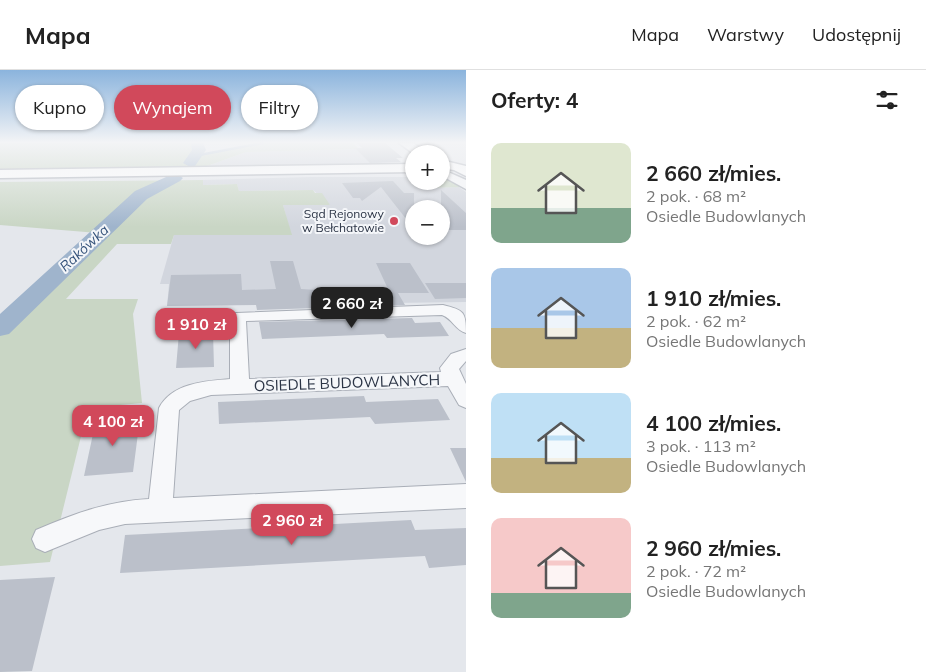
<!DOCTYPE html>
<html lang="pl">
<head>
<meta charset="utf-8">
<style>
  body { margin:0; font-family:Mulish,sans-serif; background:#f2f2f2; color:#222; height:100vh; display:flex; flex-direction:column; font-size:19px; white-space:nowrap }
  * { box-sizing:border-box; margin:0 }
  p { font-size:16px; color:#767676 }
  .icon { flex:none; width:28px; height:28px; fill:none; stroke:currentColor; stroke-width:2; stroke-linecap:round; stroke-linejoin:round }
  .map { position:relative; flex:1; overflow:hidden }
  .sheet { display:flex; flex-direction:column; background:#fff; width:460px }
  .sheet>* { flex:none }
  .hud { position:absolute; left:15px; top:15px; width:375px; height:45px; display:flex; gap:10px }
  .controls { position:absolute; left:405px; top:75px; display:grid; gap:10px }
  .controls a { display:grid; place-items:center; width:45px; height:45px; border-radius:50%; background:#fff; box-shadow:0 1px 4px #0004; font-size:25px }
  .price { position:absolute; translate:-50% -42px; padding:0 11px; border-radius:10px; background:#d1495b; color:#fff; font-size:16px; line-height:32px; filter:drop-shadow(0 1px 2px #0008) }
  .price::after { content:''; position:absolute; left:50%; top:30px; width:15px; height:11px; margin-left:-8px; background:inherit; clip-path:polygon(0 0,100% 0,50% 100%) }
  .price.selected { background:#222; color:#fff }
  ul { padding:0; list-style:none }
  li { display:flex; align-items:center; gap:15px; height:125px; padding:0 25px }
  li span { display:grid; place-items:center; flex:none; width:140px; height:100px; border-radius:10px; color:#555 }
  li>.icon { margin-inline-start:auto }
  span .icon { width:60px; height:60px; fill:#fffc; stroke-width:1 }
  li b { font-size:21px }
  h2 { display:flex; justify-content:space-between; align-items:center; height:60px; padding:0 25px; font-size:21px }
  .chip { padding:0 18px; border-radius:22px; background:#fff; box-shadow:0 1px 4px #0004; font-size:18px; line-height:45px }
  .chip.selected { background:#d1495b; color:#fff }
  header { display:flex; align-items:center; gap:30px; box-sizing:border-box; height:70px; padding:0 25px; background:#fff; border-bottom:1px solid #e0e0e0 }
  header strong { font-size:24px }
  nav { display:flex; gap:28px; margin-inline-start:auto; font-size:18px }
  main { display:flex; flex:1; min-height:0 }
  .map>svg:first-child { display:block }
  .built { fill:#d2d6de; fill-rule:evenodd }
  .green { fill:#c9d6c5 }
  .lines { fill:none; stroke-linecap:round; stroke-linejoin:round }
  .stream { stroke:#9fb4cc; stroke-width:2.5 }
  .river { fill:#9fb4cc; fill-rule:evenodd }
  .building { fill:#bbc0ca }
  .minor-casing { stroke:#a9aeb7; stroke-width:2 }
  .tertiary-casing { stroke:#a9aeb7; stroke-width:3 }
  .secondary-casing { stroke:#a9aeb7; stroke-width:3 }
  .minor { fill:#f7f8fa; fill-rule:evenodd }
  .tertiary { fill:#f7f8fa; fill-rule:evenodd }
  .secondary { fill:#fff; fill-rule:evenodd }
  .poi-dot { fill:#d1495b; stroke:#f4f6f9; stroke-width:2 }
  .labels { text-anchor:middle; stroke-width:4; stroke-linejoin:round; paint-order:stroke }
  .far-poi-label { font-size:12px; fill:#2b3445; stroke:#f4f6f9; text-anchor:end }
  .far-water-label { font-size:14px; font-style:italic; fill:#34527a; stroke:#f4f6f9 }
  .street-label { font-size:15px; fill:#2b3445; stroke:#f4f6f9 }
</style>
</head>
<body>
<header>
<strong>Mapa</strong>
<nav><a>Mapa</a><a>Warstwy</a><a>Udostępnij</a></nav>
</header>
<main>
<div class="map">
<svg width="466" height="602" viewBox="0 0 466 602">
  <rect width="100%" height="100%" fill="#e4e7ec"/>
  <path class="built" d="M359 79 372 84 387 97 199 99 246 82Z
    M311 107H410L414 108V111H419L428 118 459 117 466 122V232L167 236 169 214H160L174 165H291L283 135H330L313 120 239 121 237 114 203 115V110ZM414 139H441V166H414Z"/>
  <path class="green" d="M0 73H197L199 80 195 86 263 73H353L359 79 246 82 199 99 0 101Z
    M441 108 452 110 463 117 428 118 419 111H441Z
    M203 110V115L237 114 239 121 313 120 315 123H322L330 135H283L292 165H174L171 174H117L66 229H138L133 244 142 333 88 338 50 492 0 496V254L98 163 0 155V112Z"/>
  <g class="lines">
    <path class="stream" d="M194 86 263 73"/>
    <path class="river" d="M191 73H203L206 80 195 96 190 97 183 93 192 80Z
      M175 103 183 108 180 111 147 129 9 264 0 266V244L135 121Z"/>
  </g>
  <path class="building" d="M357 73H385L403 88H396L401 92 370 93 355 78H362Z
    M393 111 404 123H414V159L381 117 362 131 360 128H353L342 113Z
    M441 120 466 143V160H441Z
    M270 191H293L301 219 317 220 388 219 376 193H410L429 223H398L405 235 257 240 256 235 167 236 171 205 241 204 242 220 276 219Z
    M425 213H466V228L435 229Z
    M412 248 415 253 440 252 449 266 387 268 384 264 262 269 259 252Z
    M213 262 214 297 176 298 179 263Z
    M364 326 366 332 438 329 450 350 375 354 370 347 219 354 218 332Z
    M140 348 133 402 84 406 96 350Z
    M450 378H466V412Z
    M411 450 415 460 466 458V495L429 498 425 486 120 503 125 465Z
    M55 507 32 601 0 602V510Z"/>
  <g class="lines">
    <defs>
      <path id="minor" d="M443 235C464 240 466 242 466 263 455 260 453 249 442 245L246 251 249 309 441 302 440 298 451 284 466 279V291L459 299 466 314V338L459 335 448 316 211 325 190 331 179 340 173 428 466 414V438L125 454 99 460 45 482 36 478 32 469 36 460C73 444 108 431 149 429L159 338C172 313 205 311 230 309V252L211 250 209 247 211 244Z"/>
      <path id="tertiary" d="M448 102 466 110V119L444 107V103Z"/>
      <path id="secondary" d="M399 73H413L429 84H414Z
        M441 90 466 96V106L454 100 441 98Z
        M414 94V102L0 108V100Z"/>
    </defs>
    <use href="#minor" class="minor-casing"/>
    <use href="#tertiary" class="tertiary-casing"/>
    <use href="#secondary" class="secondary-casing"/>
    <use href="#minor" class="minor"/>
    <use href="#tertiary" class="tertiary"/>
    <use href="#secondary" class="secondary"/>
  </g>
  <linearGradient id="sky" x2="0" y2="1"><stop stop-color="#8bb4dd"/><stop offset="0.46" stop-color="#f3f4f6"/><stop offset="1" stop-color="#f3f4f6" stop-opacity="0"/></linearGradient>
  <rect width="466" height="157" fill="url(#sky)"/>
  <circle class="poi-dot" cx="394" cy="151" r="5"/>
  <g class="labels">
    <g class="far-poi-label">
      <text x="384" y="148">Sąd Rejonowy<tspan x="384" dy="14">w Bełchatowie</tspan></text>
    </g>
    <g class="far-water-label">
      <text transform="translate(84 178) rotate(-43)" y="5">Rakówka</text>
    </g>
    <g class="street-label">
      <text transform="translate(347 313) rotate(-2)" y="5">OSIEDLE BUDOWLANYCH</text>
    </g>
  </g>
</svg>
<div class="controls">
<a>+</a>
<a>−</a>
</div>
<b class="price selected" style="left:352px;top:259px">2 660 zł</b>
<b class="price" style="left:196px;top:280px">1 910 zł</b>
<b class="price" style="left:113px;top:377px">4 100 zł</b>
<b class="price" style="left:292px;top:476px">2 960 zł</b>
<div class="hud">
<a class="chip">Kupno</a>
<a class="chip selected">Wynajem</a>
<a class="chip">Filtry</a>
</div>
</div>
<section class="sheet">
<h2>Oferty: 4<svg class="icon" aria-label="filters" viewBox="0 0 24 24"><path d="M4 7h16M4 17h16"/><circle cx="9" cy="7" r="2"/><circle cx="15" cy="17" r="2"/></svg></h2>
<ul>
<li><span style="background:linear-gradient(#dfe7d0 65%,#7fa58c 0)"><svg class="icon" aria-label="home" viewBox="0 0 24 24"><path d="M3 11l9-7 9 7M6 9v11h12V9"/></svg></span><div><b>2 660 zł/mies.</b><p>2 pok. · 68 m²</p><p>Osiedle Budowlanych</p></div></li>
<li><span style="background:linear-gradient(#a9c7e8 60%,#c2b280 0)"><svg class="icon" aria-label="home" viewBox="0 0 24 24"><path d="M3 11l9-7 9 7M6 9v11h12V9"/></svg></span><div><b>1 910 zł/mies.</b><p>2 pok. · 62 m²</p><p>Osiedle Budowlanych</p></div></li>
<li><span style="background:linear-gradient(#bfe0f5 65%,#c2b280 0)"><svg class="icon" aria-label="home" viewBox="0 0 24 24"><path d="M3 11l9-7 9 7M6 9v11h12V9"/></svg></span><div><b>4 100 zł/mies.</b><p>3 pok. · 113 m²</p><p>Osiedle Budowlanych</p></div></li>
<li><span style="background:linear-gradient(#f6c9c9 75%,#7fa58c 0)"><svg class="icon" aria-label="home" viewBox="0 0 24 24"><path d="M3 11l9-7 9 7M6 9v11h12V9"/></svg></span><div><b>2 960 zł/mies.</b><p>2 pok. · 72 m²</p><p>Osiedle Budowlanych</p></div></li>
</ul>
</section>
</main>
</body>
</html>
